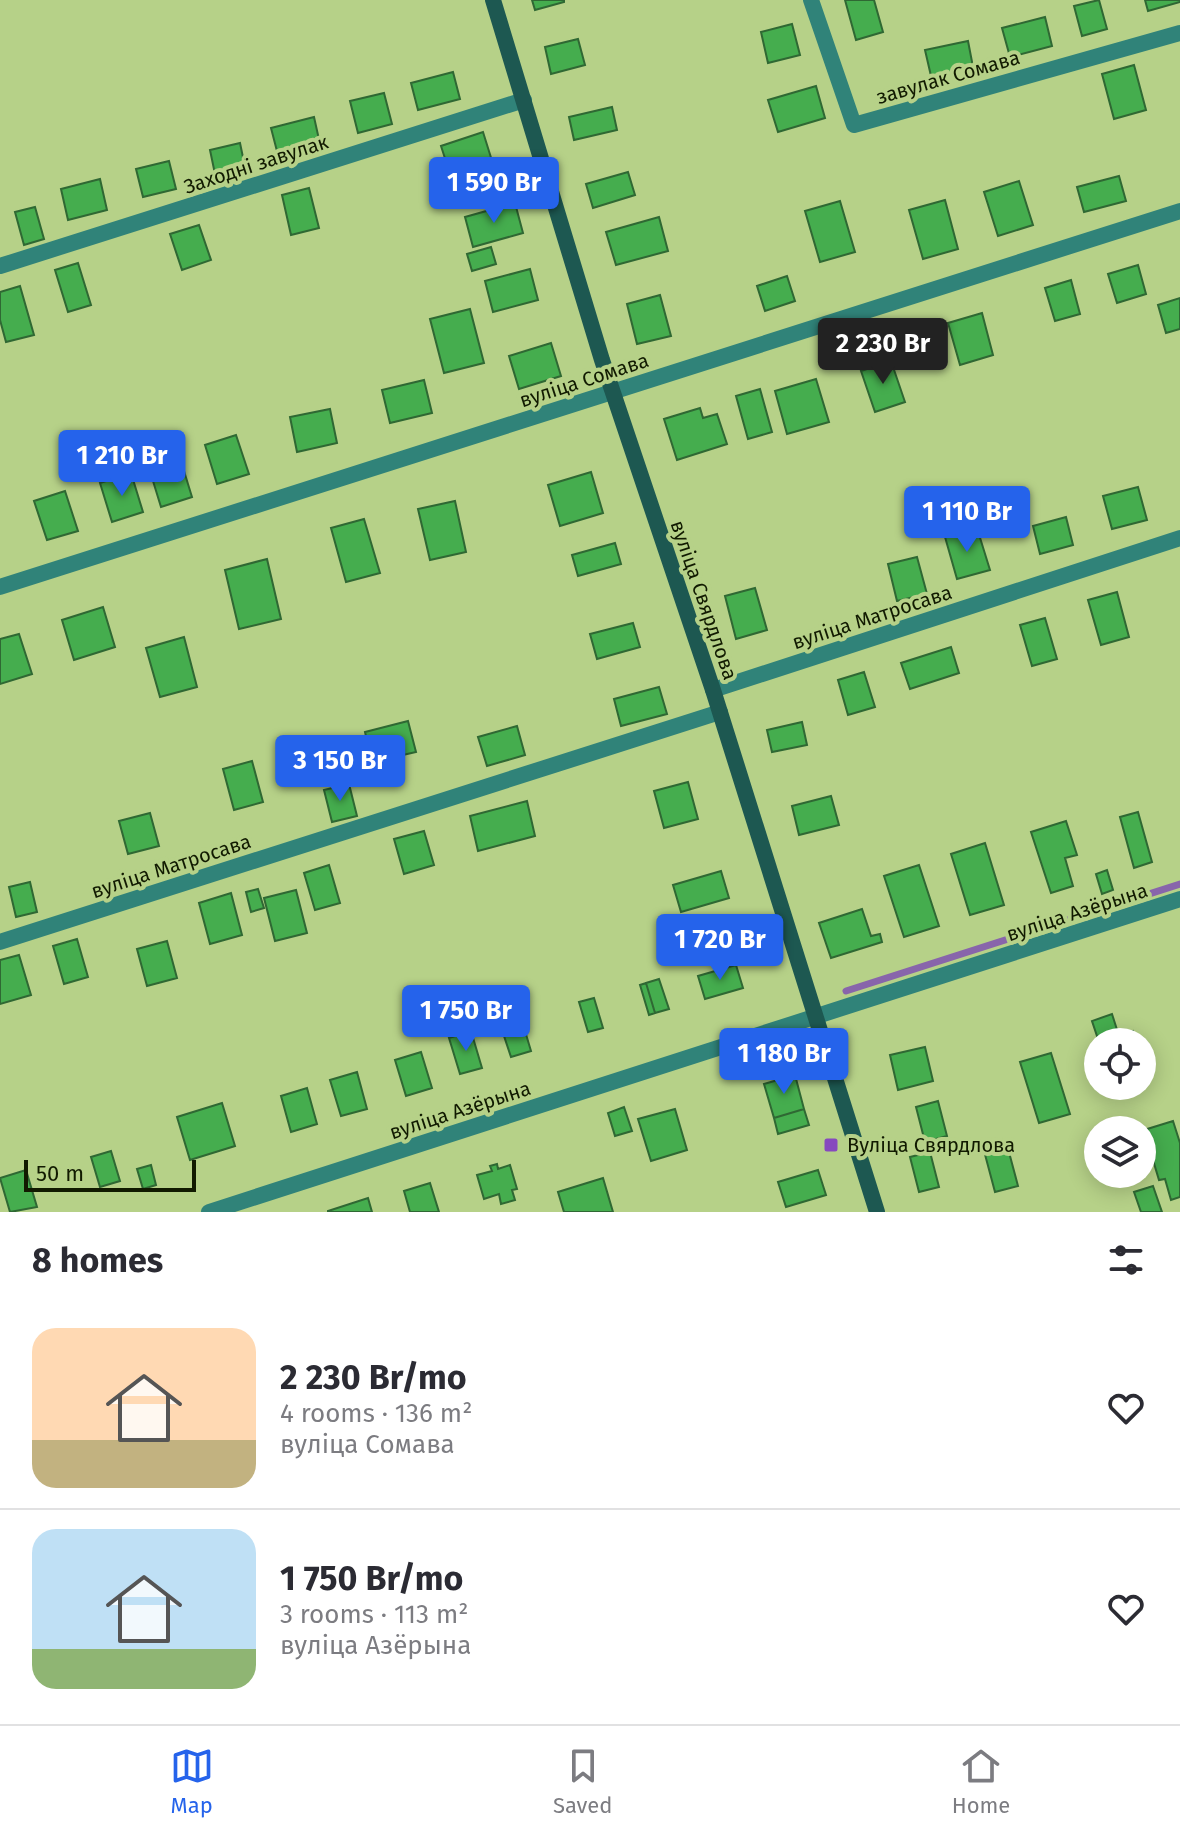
<!DOCTYPE html>
<html lang="en">
<head>
<meta charset="utf-8">
<style>
  body { margin:0; font-family:"Fira Sans",sans-serif; background:#f7f7f7; color:#2b2b33; height:100vh; display:flex; flex-direction:column; font-size:30px; white-space:nowrap }
  * { box-sizing:border-box; margin:0 }
  p { font-size:26px; color:#7c7c81 }
  .icon { flex:none; width:44px; height:44px; fill:none; stroke:currentColor; stroke-width:2; stroke-linecap:round; stroke-linejoin:round }
  .map { position:relative; height:1212px; overflow:hidden }
  .sheet { display:flex; flex-direction:column; background:#fff; flex:1 }
  .sheet>* { flex:none }
  .buttons { position:absolute; left:1084px; top:1028px; display:grid; gap:16px }
  .buttons a { display:grid; place-items:center; width:72px; height:72px; border-radius:50%; background:#fff; box-shadow:0 4px 20px #0003; font-size:40px }
  .scale { position:absolute; left:24px; bottom:20px; width:172px; box-sizing:border-box; padding-left:8px; border:4px solid #111a00; border-top:0; font-size:22px; line-height:28px; white-space:nowrap; color:#111a00; -webkit-text-stroke:6px #b6d188; paint-order:stroke }
  .price { position:absolute; translate:-50% -68px; padding:0 18px; border-radius:8px; background:#2563eb; color:#fff; font-size:26px; line-height:52px; filter:drop-shadow(0 2px 4px #0008) }
  .price::after { content:''; position:absolute; left:50%; top:48px; width:24px; height:18px; margin-left:-12px; background:inherit; clip-path:polygon(0 0,100% 0,50% 100%) }
  .price.selected { background:#222; color:#fff }
  ul { padding:0; list-style:none }
  li { display:flex; align-items:center; gap:24px; height:200px; padding:0 32px }
  li+li { border-top:2px solid #e1e1e2 }
  li span { display:grid; place-items:center; flex:none; width:224px; height:160px; border-radius:24px; color:#555 }
  li>.icon { margin-inline-start:auto }
  span .icon { width:96px; height:96px; fill:#fffc; stroke-width:1 }
  li b { font-size:34px }
  h2 { display:flex; justify-content:space-between; align-items:center; height:96px; padding:0 32px; font-size:34px }
  .menu { display:flex; justify-content:space-around; align-items:center; height:112px; border-top:2px solid #e1e1e2; background:#fff; font-size:22px; color:#7c7c81 }
  .menu a { display:grid; justify-items:center; gap:4px }
  .menu .selected { color:#2563eb }
  .map>svg:first-child { display:block }
  .lines { fill:none; stroke-linecap:round; stroke-linejoin:round }
  .stream { stroke:#8865ab; stroke-width:7 }
  .building { fill:#45ad4e; stroke:#2f6833; stroke-width:2 }
  .minor { stroke:#308379; stroke-width:16 }
  .tertiary { stroke:#308379; stroke-width:16 }
  .secondary { stroke:#1d5851; stroke-width:16 }
  .poi-dot { fill:#8649be; stroke:#b6d188; stroke-width:3 }
  .labels { text-anchor:middle; stroke-width:8; stroke-linejoin:round; paint-order:stroke }
  .street-label { font-size:20px; fill:#111a00; stroke:#b6d188 }
  .poi-label { font-size:20px; fill:#111a00; stroke:#b6d188; text-anchor:start }
</style>
</head>
<body>
<div class="map">
<svg width="1180" height="1212" viewBox="0 0 1180 1212">
  <rect width="100%" height="100%" fill="#b6d188"/>
  <g class="lines">
    <path class="stream" d="M846 991 1180 884"/>
  </g>
  <path class="building" d="M532 0H564V2L535 10Z
    M845 0H874L883 32 856 40Z
    M1099 0 1107 29 1082 36 1074 6Z
    M1145 0H1180V2L1148 11Z
    M1045 17 1052 46 1010 57 1002 28Z
    M792 24 800 55 768 63 761 32Z
    M578 39 585 65 551 74 545 47Z
    M968 41 973 67 931 76 925 50Z
    M1134 65 1146 110 1114 119 1102 74Z
    M453 72 460 99 418 110 411 83Z
    M816 86 825 118 778 132 768 100Z
    M384 93 392 124 358 133 350 101Z
    M612 107 617 130 574 140 569 117Z
    M314 117 320 144 278 155 271 128Z
    M483 132 493 164 451 177 441 146Z
    M240 143 245 167 215 174 210 150Z
    M169 161 176 189 143 197 136 169Z
    M628 172 635 195 593 208 586 184Z
    M1119 176 1126 201 1084 212 1077 187Z
    M100 179 107 210 68 220 61 189Z
    M1019 181 1033 225 998 236 984 192Z
    M309 188 319 228 291 235 282 195Z
    M945 200 958 249 923 259 909 210Z
    M840 201 855 252 820 262 805 211Z
    M515 203 523 233 473 247 465 217Z
    M35 207 44 239 24 245 15 212Z
    M659 217 668 251 616 265 606 232Z
    M199 225 211 260 182 270 170 234Z
    M491 247 496 264 472 271 467 254Z
    M78 263 91 305 68 312 55 270Z
    M1138 265 1146 294 1117 303 1108 274Z
    M530 269 538 300 493 312 485 281Z
    M787 276 795 301 765 311 757 286Z
    M1071 280 1080 314 1055 321 1045 288Z
    M20 286 34 335 6 342 0 320V292Z
    M660 295 671 336 637 344 627 304Z
    M1180 298V329L1166 333 1158 305Z
    M470 309 484 363 444 373 430 319Z
    M982 313 993 355 960 365 948 323Z
    M551 343 561 376 519 389 509 356Z
    M891 361 905 402 875 412 861 371Z
    M816 379 829 422 787 434 775 391Z
    M424 380 432 413 390 423 382 390Z
    M760 389 772 432 748 439 736 396Z
    M700 408 703 418 717 414 727 444 677 460 664 419Z
    M330 409 337 443 297 452 290 417Z
    M236 435 249 474 217 484 205 445Z
    M180 458 192 497 161 507 149 468Z
    M591 472 603 513 560 526 548 485Z
    M131 473 143 512 112 522 100 483Z
    M1138 487 1147 520 1112 529 1103 496Z
    M65 491 78 531 47 540 34 501Z
    M455 501 466 552 430 560 418 509Z
    M1066 517 1073 545 1040 554 1033 526Z
    M364 519 380 573 346 582 331 528Z
    M977 528 990 570 957 579 945 537Z
    M615 543 621 564 578 576 572 555Z
    M917 557 927 594 897 601 888 564Z
    M267 559 281 619 239 629 225 570Z
    M755 588 767 630 736 639 725 596Z
    M1117 592 1129 637 1101 645 1088 600Z
    M103 607 115 647 74 660 62 620Z
    M1045 618 1057 659 1032 666 1020 625Z
    M633 623 640 647 597 659 590 634Z
    M19 634 32 674 0 684V639Z
    M184 637 197 687 160 697 146 648Z
    M951 647 959 673 910 689 901 663Z
    M864 672 875 707 848 715 838 680Z
    M659 687 667 714 621 726 614 699Z
    M408 721 416 752 372 762 365 732Z
    M802 722 807 745 772 752 767 730Z
    M517 726 525 755 487 766 478 737Z
    M252 761 263 802 234 810 223 769Z
    M688 782 698 819 664 828 654 791Z
    M349 784 357 816 332 822 324 790Z
    M831 796 839 825 799 835 792 806Z
    M527 801 535 836 478 851 470 816Z
    M1138 812 1152 862 1134 868 1120 817Z
    M150 813 159 846 128 854 119 821Z
    M1066 821 1077 855 1065 858 1073 886 1051 893 1031 832Z
    M424 831 434 865 404 874 394 839Z
    M985 843 1004 905 970 915 951 854Z
    M329 865 340 903 315 910 304 873Z
    M919 865 939 926 904 937 884 876Z
    M1107 870 1113 890 1102 894 1096 874Z
    M721 871 729 898 681 912 673 885Z
    M30 882 37 912 16 917 9 887Z
    M258 889 264 908 251 912 246 892Z
    M296 890 307 933 275 941 264 898Z
    M231 893 242 935 210 944 199 903Z
    M862 909 871 936 880 934 882 942 831 958 819 923Z
    M77 939 88 977 64 984 53 946Z
    M167 941 177 978 147 986 137 949Z
    M19 955 31 995 0 1004V960Z
    M736 965 743 988 705 999 698 976Z
    M659 979 669 1009 655 1013 646 983Z
    M646 983 655 1013 649 1015 640 985Z
    M594 998 603 1028 588 1032 579 1002Z
    M1112 1014 1119 1036 1133 1031 1137 1042H1099L1092 1021Z
    M522 1021 531 1051 511 1057 501 1027Z
    M471 1031 482 1068 460 1074 449 1038Z
    M925 1047 933 1081 898 1090 890 1055Z
    M421 1052 432 1088 406 1096 395 1060Z
    M1051 1053 1070 1114 1039 1123 1020 1062Z
    M357 1072 367 1109 341 1116 330 1080Z
    M795 1075 804 1109 774 1118 764 1084Z
    M307 1088 317 1124 291 1132 281 1096Z
    M938 1101 947 1136 925 1142 916 1107Z
    M222 1103 235 1146 190 1160 177 1117Z
    M624 1107 632 1131 615 1136 608 1113Z
    M675 1109 687 1150 651 1161 638 1119Z
    M804 1109 809 1125 778 1134 774 1118Z
    M1173 1121 1180 1143V1197L1171 1200 1165 1179 1159 1180 1144 1130Z
    M1006 1141 1018 1186 995 1192 983 1147Z
    M111 1151 120 1181 100 1187 91 1157Z
    M930 1152 939 1187 919 1192 910 1157Z
    M497 1164 498 1169 510 1165 517 1189 512 1190 515 1200 501 1204 499 1194 484 1199 477 1175 492 1171 490 1166Z
    M151 1165 156 1185 143 1189 137 1169Z
    M26 1170 37 1207 10 1212 0 1178Z
    M818 1170 826 1195 786 1207 778 1182Z
    M603 1178 613 1212H564L558 1192Z
    M430 1183 439 1212H410L404 1191Z
    M1153 1186 1162 1212H1141L1134 1192Z
    M368 1198 372 1212H328V1211Z"/>
  <g class="lines">
    <path class="minor" d="M811 0 854 125 1180 33
      M0 266 524 100
      M713 690 1180 538
      M0 942 720 712
      M209 1212 1180 899"/>
    <path class="tertiary" d="M0 587 1180 211"/>
    <path class="secondary" d="M493 0 602 360 713 690 877 1212"/>
  </g>
  <rect class="poi-dot" x="823" y="1137" width="16" height="16" rx="4"/>
  <g class="labels">
    <g class="street-label">
      <text transform="translate(948 77) rotate(-16)" y="7">завулак Сомава</text>
      <text transform="translate(256 164) rotate(-18)" y="7">Заходні завулак</text>
      <text transform="translate(584 380) rotate(-18)" y="7">вуліца Сомава</text>
      <text transform="translate(704 600) rotate(71)" y="7">вуліца Свярдлова</text>
      <text transform="translate(872 617) rotate(-18)" y="7">вуліца Матросава</text>
      <text transform="translate(171 866) rotate(-18)" y="7">вуліца Матросава</text>
      <text transform="translate(1077 912) rotate(-18)" y="7">вуліца Азёрына</text>
      <text transform="translate(460 1110) rotate(-18)" y="7">вуліца Азёрына</text>
    </g>
    <g class="poi-label">
      <text x="847" y="1152">Вуліца Свярдлова</text>
    </g>
  </g>
</svg>
<div class="buttons">
<a><svg class="icon" aria-label="locate" viewBox="0 0 24 24"><circle cx="12" cy="12" r="6"/><path d="M12 2v4M12 18v4M2 12h4M18 12h4"/></svg></a>
<a><svg class="icon" aria-label="layers" viewBox="0 0 24 24"><path d="M12 4l9 5-9 5-9-5zM3 14l9 5 9-5"/></svg></a>
</div>
<div class="scale">50 m</div>
<b class="price" style="left:494px;top:225px">1 590 Br</b>
<b class="price selected" style="left:883px;top:386px">2 230 Br</b>
<b class="price" style="left:122px;top:498px">1 210 Br</b>
<b class="price" style="left:967px;top:554px">1 110 Br</b>
<b class="price" style="left:340px;top:803px">3 150 Br</b>
<b class="price" style="left:720px;top:982px">1 720 Br</b>
<b class="price" style="left:466px;top:1053px">1 750 Br</b>
<b class="price" style="left:784px;top:1096px">1 180 Br</b>
</div>
<section class="sheet">
<h2>8 homes<svg class="icon" aria-label="filters" viewBox="0 0 24 24"><path d="M4 7h16M4 17h16"/><circle cx="9" cy="7" r="2"/><circle cx="15" cy="17" r="2"/></svg></h2>
<ul>
<li><span style="background:linear-gradient(#ffd9b3 70%,#c2b280 0)"><svg class="icon" aria-label="home" viewBox="0 0 24 24"><path d="M3 11l9-7 9 7M6 9v11h12V9"/></svg></span><div><b>2 230 Br/mo</b><p>4 rooms · 136 m²</p><p>вуліца Сомава</p></div><svg class="icon" aria-label="heart" viewBox="0 0 24 24"><path d="M12 20l-8-8c-3-5 5-10 8-4 3-6 11-1 8 4z"/></svg></li>
<li><span style="background:linear-gradient(#bfe0f5 75%,#8fb573 0)"><svg class="icon" aria-label="home" viewBox="0 0 24 24"><path d="M3 11l9-7 9 7M6 9v11h12V9"/></svg></span><div><b>1 750 Br/mo</b><p>3 rooms · 113 m²</p><p>вуліца Азёрына</p></div><svg class="icon" aria-label="heart" viewBox="0 0 24 24"><path d="M12 20l-8-8c-3-5 5-10 8-4 3-6 11-1 8 4z"/></svg></li>
</ul>
</section>
<nav class="menu">
<a class="selected"><svg class="icon" aria-label="map" viewBox="0 0 24 24"><path d="M3 6l6-2 6 2 6-2v14l-6 2-6-2-6 2zM9 4v14M15 6v14"/></svg>Map</a>
<a><svg class="icon" aria-label="saved" viewBox="0 0 24 24"><path d="M7 4h10v16l-5-4-5 4z"/></svg>Saved</a>
<a><svg class="icon" aria-label="home" viewBox="0 0 24 24"><path d="M3 11l9-7 9 7M6 9v11h12V9"/></svg>Home</a>
</nav>
</body>
</html>
